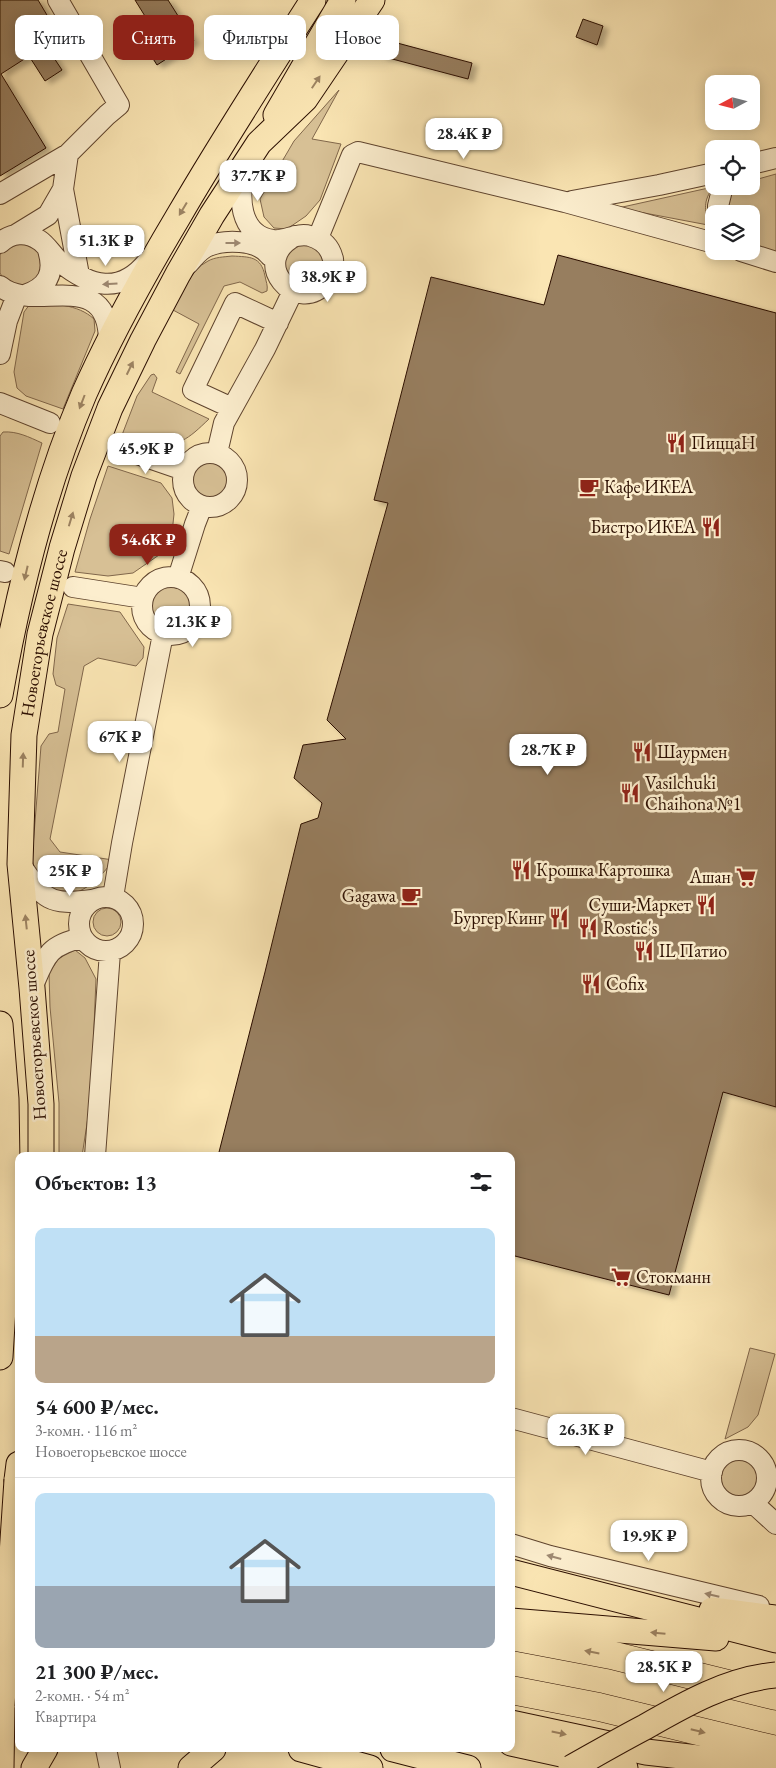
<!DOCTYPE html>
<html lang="ru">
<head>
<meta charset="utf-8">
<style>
  body { margin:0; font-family:"EB Garamond",serif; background:#f6f6f6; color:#202124; height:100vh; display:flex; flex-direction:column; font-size:19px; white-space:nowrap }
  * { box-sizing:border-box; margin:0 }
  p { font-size:16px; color:#757577 }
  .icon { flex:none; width:28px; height:28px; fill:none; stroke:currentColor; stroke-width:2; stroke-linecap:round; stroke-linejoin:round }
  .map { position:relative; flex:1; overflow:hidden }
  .panel { position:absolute; left:15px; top:1152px; width:500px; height:600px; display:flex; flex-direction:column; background:#fff; border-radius:10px; box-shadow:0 2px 12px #0003 }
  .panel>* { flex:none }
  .banner { position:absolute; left:15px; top:15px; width:500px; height:45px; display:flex; gap:10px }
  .needle { width:32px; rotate:263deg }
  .fabs { position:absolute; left:705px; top:75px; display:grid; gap:10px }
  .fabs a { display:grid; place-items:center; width:55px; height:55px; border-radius:10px; background:#fff; box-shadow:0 2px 12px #0003; font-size:25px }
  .price { position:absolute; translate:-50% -42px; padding:0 11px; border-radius:10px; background:#fff; color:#222; font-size:16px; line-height:32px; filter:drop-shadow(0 1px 2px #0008) }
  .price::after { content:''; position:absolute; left:50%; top:30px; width:15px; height:11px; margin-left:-8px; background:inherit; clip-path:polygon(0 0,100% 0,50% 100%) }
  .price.active { background:#8f2418; color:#fff }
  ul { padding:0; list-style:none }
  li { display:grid; align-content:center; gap:10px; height:265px; padding:0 20px }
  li+li { border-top:1px solid #e0e0e0 }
  li span { display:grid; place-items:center; height:155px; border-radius:10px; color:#555 }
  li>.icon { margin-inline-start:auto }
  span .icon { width:90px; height:90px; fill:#fffc; stroke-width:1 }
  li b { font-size:21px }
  h2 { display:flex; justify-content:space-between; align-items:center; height:60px; padding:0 20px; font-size:21px }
  .tag { padding:0 18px; border-radius:10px; background:#fff; box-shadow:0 2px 12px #0003; font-size:18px; line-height:45px }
  .tag.active { background:#8f2418; color:#fff }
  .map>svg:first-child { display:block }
  .green { fill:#d7c095; stroke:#81674b }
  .building { fill:#977e5e; stroke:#2b0e01; filter:url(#shadow) }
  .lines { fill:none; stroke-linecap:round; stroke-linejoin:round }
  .minor-casing { stroke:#5f442e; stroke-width:22 }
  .major-casing { stroke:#2b0e01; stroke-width:27 }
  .highway-casing { stroke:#2b0e01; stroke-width:29 }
  .minor { stroke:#fceece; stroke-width:20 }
  .major { stroke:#fae5b3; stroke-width:25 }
  .highway { stroke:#fae5b3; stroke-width:28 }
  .major-bridge-casing { stroke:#2b0e01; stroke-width:27; stroke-linecap:butt }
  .major-bridge { stroke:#fae5b3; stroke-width:25 }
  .oneway { fill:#9d8463 }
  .oneway2 { fill:#9e8972 }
  .labels { text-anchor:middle; stroke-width:5; stroke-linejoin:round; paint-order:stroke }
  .poi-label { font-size:18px; fill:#2b0e01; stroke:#fceece; text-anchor:start }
  .street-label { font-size:18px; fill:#2b0e01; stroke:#fceece }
</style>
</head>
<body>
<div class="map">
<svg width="776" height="1768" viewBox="0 0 776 1768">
  <defs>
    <filter id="shadow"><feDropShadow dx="5.5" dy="3" stdDeviation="2.5" flood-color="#0004"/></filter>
  </defs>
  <rect width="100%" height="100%" fill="#fae5b3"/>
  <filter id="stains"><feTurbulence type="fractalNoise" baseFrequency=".004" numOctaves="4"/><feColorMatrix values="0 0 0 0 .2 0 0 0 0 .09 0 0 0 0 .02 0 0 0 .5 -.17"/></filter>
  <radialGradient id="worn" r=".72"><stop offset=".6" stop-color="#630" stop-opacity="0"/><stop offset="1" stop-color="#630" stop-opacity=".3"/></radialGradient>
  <path class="green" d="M339 90 312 139 341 144 320 200 306 216 287 229 274 228 264 217 260 199 294 141Z
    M776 174V252L751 244V214H727L726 203 736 186H751V181Z
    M713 187C703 202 705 208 708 225L618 208Z
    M19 241 42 252V277L20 288 4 280 0 273V255L4 248Z
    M304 243C324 252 326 257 319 278L306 285 285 276 284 254 290 248Z
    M232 256C250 257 261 256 265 276 266 282 268 285 267 291L262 293 240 282 224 286 180 374 176 372 199 324 173 310C182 294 190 270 208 261 215 257 224 257 232 256Z
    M30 304C52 303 78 304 94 319L95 331 63 409 26 396 17 388 14 372 24 312Z
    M154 374 157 378 152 392 209 419C188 439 179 448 149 443 139 441 131 439 122 435L137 396 151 375Z
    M3 432C17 431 29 437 42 443L9 554 0 551V436Z
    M189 480a20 20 0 1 1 40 0a20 20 0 1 1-40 0Z
    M108 466 161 483 172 498 174 514 172 533 159 555 133 573 108 576 75 572 90 519Z
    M149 606a22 22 0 1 1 44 0a22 22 0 1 1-44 0Z
    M68 604 120 612 144 647 143 658 136 666 98 658 84 666 50 839 60 852 113 860C103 876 74 905 53 891 50 890 47 885 45 883 38 875 35 870 32 860L41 746 49 734 58 732 65 689 56 685 53 674 57 638Z
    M93 922a14 14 0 1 1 28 0a14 14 0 1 1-28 0Z
    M75 950 85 958 96 979 91 1098 82 1156H59V1103L50 1007 49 973 59 958Z
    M750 1348 775 1354 758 1415 748 1427 725 1439Z
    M717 1479a22 22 0 1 1 44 0a22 22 0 1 1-44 0Z"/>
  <path class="building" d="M0 0H38L60 37 46 46 62 70 45 81 29 56 1 74 46 148 0 176Z
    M135 0H168L194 41 157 65 135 30 148 21Z
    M583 19 603 26 597 45 576 37Z
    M386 40 472 63 468 79 381 56Z
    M558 255 776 313V1107L723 1092 669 1295 511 1255V1156H218L265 972 301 824 318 818 322 803 294 778 303 745 346 739 327 720 388 503 374 500 431 277 544 305Z"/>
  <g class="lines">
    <defs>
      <path id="minor" d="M58 0 119 105 107 115 68 154 63 189 79 275
        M751 164 776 158
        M246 169C237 194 239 236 273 240 285 242 297 232 310 236 321 239 330 246 333 259 334 268 331 277 325 283 298 316 247 262 295 236
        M0 194 68 154
        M572 201 659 185 714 173
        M718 214V206L723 186
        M17 234 48 215 63 189
        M318 238 352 155 358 152 565 202 714 243
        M0 243C11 233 26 231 39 240 47 245 53 256 60 262 90 287 120 295 147 262
        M741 251 776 262
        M188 264C193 258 199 251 206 247 224 239 258 239 270 256
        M0 286C32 315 109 264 109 342
        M25 295C48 287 55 273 48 250
        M0 354 7 321 17 295
        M0 403 50 423
        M232 408 193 390 235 303 278 323
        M120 448 184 470
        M183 480a27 27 0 1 1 54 0a27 27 0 1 1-54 0Z
        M217 453 224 423 265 349 293 291
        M0 571 5 572
        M142 606a29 29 0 1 1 58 0a29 29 0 1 1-58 0Z
        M178 578 195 524 202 506
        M73 587 143 598
        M20 864C44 899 48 906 92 900
        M79 924a27 27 0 1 1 54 0a27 27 0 1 1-54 0Z
        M113 897 122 843 163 634
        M32 988C45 958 47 945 82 938
        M95 1156 110 952
        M511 1418 712 1472
        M711 1478a28 28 0 1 1 56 0a28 28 0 1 1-56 0Z
        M753 1503 776 1524
        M511 1544 550 1556 759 1606
        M106 1749 110 1768"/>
      <g id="major">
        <path d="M276 115 343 0"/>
        <path d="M0 695C18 593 43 490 84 394 111 333 144 274 178 217 221 143 267 72 313 0"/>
        <path d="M0 1024 6 1099 8 1227 0 1357"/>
        <path id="s1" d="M41 1156V1104L32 988 20 864 24 735 40 634 62 548 84 476 110 408 143 340 178 274 212 215 259 143 305 99 372 0"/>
        <path d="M17 1480 19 1464"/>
        <path d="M511 1572 776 1640"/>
        <path d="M712 1610 776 1618"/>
        <path d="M511 1621 716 1638"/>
        <path d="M511 1723 646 1752 776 1767"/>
        <path d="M511 1743 625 1768"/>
        <path d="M301 1749 370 1768"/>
        <path d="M393 1749 468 1768"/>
        <path d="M1 1768 2 1705"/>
        <path d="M34 1768 45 1749"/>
        <path d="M191 1768 213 1749"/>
      </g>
      <path id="highway" d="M511 1636 611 1655 776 1696
        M511 1690 599 1707 776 1750"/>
    </defs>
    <use href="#minor" class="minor-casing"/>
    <use href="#major" class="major-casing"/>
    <use href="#highway" class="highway-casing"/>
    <use href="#minor" class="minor"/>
    <use href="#major" class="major"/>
    <use href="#highway" class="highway"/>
    <defs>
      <path id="major-bridge" d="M2 1705 17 1480
        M571 1768C596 1754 620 1740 645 1727 685 1704 729 1679 776 1675"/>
    </defs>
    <use href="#major-bridge" class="major-bridge-casing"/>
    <use href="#major-bridge" class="major-bridge"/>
  </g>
  <defs><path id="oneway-solid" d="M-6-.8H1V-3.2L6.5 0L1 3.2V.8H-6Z" transform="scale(1.25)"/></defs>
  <g class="oneway">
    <use href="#oneway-solid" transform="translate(316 82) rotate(-56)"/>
    <use href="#oneway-solid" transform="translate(183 209) rotate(121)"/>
    <use href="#oneway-solid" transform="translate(130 368) rotate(-64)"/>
    <use href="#oneway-solid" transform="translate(82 402) rotate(111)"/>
    <use href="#oneway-solid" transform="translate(71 519) rotate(-73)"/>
    <use href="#oneway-solid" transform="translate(26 573) rotate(103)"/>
    <use href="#oneway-solid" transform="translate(23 760) rotate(-88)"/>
    <use href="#oneway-solid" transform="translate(26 922) rotate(-96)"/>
    <use href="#oneway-solid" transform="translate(658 1633) rotate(-175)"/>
    <use href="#oneway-solid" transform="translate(592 1652) rotate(-169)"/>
    <use href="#oneway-solid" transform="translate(698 1731) rotate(14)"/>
    <use href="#oneway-solid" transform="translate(559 1733) rotate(12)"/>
  </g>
  <g class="oneway2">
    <use href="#oneway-solid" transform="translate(233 243)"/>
    <use href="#oneway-solid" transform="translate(110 284) rotate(176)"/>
    <use href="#oneway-solid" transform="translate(554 1557) rotate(-165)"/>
    <use href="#oneway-solid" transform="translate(712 1595) rotate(-167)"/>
  </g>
  <defs>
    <symbol id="restaurant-bare" viewBox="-9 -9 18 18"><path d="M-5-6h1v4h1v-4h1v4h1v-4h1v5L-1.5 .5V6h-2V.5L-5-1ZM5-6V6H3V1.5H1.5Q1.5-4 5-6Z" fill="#8f2418" stroke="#fceece" stroke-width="2.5" paint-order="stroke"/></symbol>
    <symbol id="cafe-bare" viewBox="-9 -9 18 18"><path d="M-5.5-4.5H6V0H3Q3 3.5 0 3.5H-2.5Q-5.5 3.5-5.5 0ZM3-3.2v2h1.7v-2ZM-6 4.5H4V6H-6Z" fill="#8f2418" stroke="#fceece" stroke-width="2.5" paint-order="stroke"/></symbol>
    <symbol id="supermarket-bare" viewBox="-9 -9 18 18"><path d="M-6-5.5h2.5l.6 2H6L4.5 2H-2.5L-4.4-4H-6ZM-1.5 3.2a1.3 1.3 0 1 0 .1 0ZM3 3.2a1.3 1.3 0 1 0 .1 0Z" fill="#8f2418" stroke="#fceece" stroke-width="2.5" paint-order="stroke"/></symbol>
  </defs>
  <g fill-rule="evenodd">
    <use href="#restaurant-bare" x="662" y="429" width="28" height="28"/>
    <use href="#cafe-bare" x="575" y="473" width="28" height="28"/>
    <use href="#restaurant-bare" x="697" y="513" width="28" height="28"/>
    <use href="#restaurant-bare" x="628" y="738" width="28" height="28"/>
    <use href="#restaurant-bare" x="616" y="779" width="28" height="28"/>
    <use href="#restaurant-bare" x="507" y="856" width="28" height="28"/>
    <use href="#supermarket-bare" x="732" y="863" width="28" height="28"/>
    <use href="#cafe-bare" x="397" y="882" width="28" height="28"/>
    <use href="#restaurant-bare" x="692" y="891" width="28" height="28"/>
    <use href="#restaurant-bare" x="545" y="904" width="28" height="28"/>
    <use href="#restaurant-bare" x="574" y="914" width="28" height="28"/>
    <use href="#restaurant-bare" x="630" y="937" width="28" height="28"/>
    <use href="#restaurant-bare" x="577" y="970" width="28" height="28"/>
    <use href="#supermarket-bare" x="607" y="1263" width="28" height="28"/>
  </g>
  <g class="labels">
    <g class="poi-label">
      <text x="691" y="449">ПиццаН</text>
      <text x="604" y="493">Кафе ИКЕА</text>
      <text x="696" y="533" text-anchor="end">Бистро ИКЕА</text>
      <text x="657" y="758">Шаурмен</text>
      <text x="645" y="789">Vasilchuki<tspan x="645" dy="21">Chaihona №1</tspan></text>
      <text x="536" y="876">Крошка Картошка</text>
      <text x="731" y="883" text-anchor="end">Ашан</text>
      <text x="396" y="902" text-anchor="end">Gagawa</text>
      <text x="691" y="911" text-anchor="end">Суши-Маркет</text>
      <text x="544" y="924" text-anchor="end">Бургер Кинг</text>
      <text x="603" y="934">Rostic's</text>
      <text x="659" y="957">IL Патио</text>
      <text x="606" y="990">Cofix</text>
      <text x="636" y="1283">Стокманн</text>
    </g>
    <g class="street-label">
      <text dy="6" stroke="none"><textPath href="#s1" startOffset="526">Новоегорьевское шоссе</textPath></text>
      <text transform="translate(34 1035) rotate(-94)" y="6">Новоегорьевское шоссе</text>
    </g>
  </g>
  <rect width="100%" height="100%" filter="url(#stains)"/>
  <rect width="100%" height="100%" fill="url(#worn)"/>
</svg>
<div class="fabs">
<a><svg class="needle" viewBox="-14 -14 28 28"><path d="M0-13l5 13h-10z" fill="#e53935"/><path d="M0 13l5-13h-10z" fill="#757577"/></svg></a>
<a><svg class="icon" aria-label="locate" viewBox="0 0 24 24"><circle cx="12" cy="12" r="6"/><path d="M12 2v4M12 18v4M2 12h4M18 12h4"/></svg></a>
<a><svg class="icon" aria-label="layers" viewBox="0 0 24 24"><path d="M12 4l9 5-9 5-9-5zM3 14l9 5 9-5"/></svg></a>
</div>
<b class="price" style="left:464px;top:160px">28.4K ₽</b>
<b class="price" style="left:258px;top:202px">37.7K ₽</b>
<b class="price" style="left:106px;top:267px">51.3K ₽</b>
<b class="price" style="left:328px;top:303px">38.9K ₽</b>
<b class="price" style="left:146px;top:475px">45.9K ₽</b>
<b class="price active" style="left:148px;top:566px">54.6K ₽</b>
<b class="price" style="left:193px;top:648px">21.3K ₽</b>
<b class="price" style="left:120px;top:763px">67K ₽</b>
<b class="price" style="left:548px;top:776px">28.7K ₽</b>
<b class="price" style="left:70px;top:897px">25K ₽</b>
<b class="price" style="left:586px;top:1456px">26.3K ₽</b>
<b class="price" style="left:649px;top:1562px">19.9K ₽</b>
<b class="price" style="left:664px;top:1693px">28.5K ₽</b>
<div class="banner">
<a class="tag">Купить</a>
<a class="tag active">Снять</a>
<a class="tag">Фильтры</a>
<a class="tag">Новое</a>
</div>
<section class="panel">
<h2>Объектов: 13<svg class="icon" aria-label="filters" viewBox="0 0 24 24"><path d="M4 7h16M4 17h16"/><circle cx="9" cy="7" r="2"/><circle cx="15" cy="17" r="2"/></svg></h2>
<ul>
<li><span style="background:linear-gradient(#bfe0f5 70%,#b9a48a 0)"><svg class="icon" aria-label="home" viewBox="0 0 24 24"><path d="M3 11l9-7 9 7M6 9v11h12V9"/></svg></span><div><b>54 600 ₽/мес.</b><p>3-комн. · 116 m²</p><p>Новоегорьевское шоссе</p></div></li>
<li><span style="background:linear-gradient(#bfe0f5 60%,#9aa5b1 0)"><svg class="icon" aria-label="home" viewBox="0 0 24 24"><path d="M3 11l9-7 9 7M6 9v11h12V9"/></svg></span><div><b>21 300 ₽/мес.</b><p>2-комн. · 54 m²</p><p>Квартира</p></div></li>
</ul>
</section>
</div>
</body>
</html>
